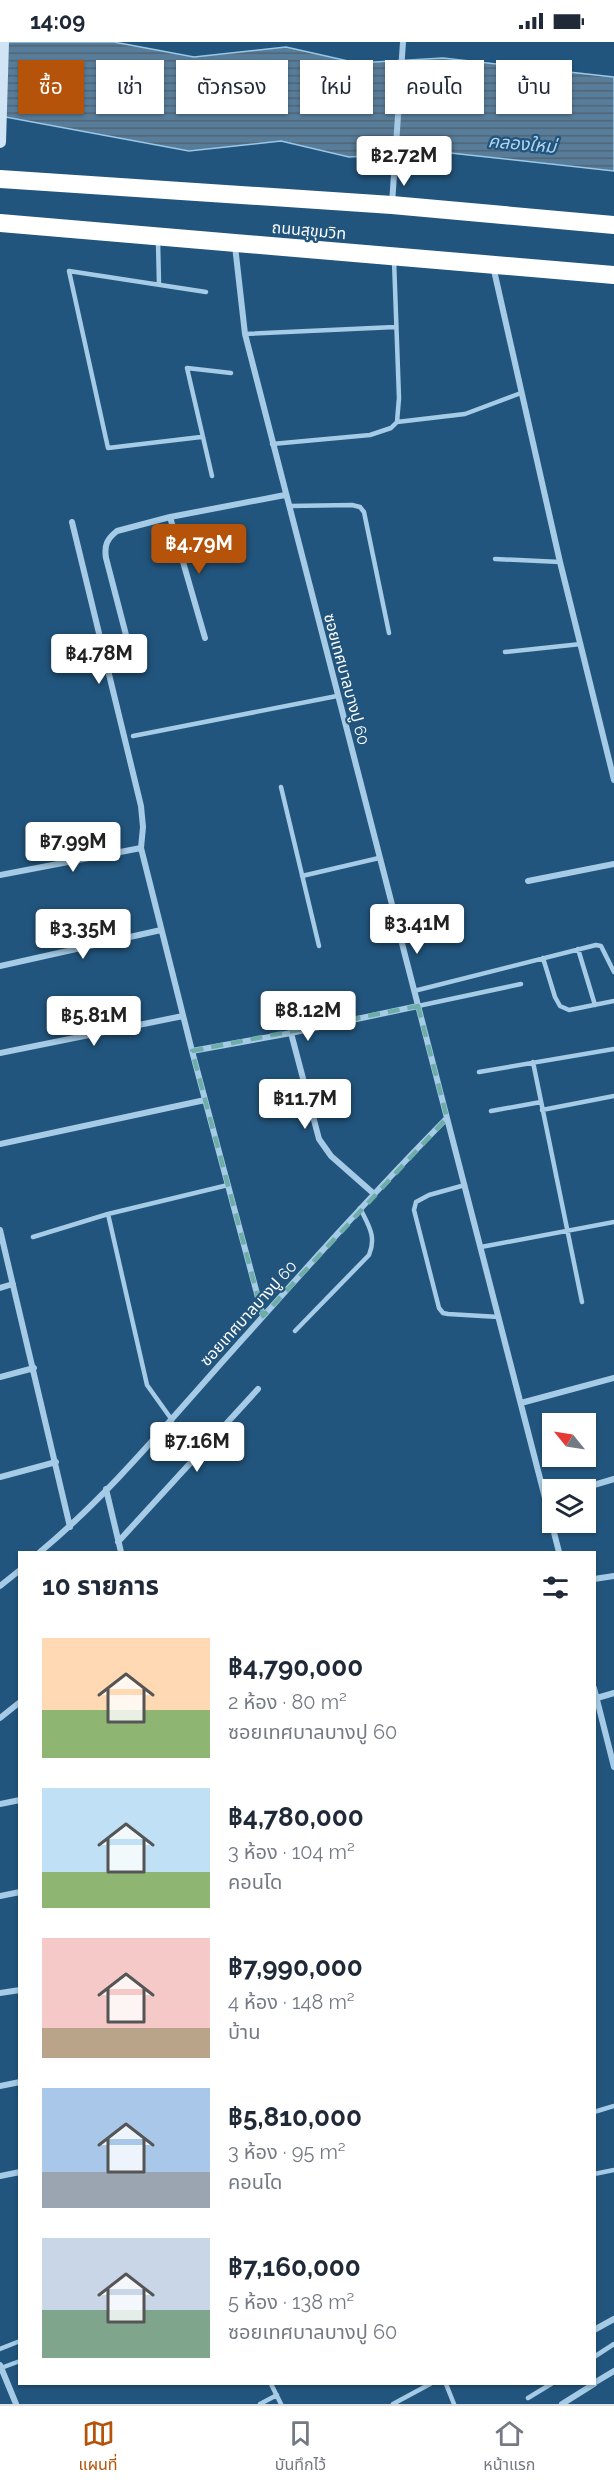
<!DOCTYPE html>
<html lang="th">
<head>
<meta charset="utf-8">
<style>
  body { margin:0; font-family:Raleway,"Noto Sans Thai",sans-serif; background:#f2f2f3; color:#1f2937; height:100vh; display:flex; flex-direction:column; font-size:22px; white-space:nowrap }
  * { box-sizing:border-box; margin:0 }
  p { font-size:20px; color:#747a83 }
  .icon { flex:none; width:33px; height:33px; fill:none; stroke:currentColor; stroke-width:2; stroke-linecap:round; stroke-linejoin:round }
  .map { position:relative; flex:1; overflow:hidden }
  .side { position:absolute; left:18px; top:1509px; width:578px; height:834px; display:flex; flex-direction:column; background:#fff; border-radius:0px; box-shadow:0 2px 4px #0004 }
  .side>* { flex:none }
  .top-card { position:absolute; left:18px; top:18px; width:579px; height:54px; display:flex; gap:12px }
  .needle { width:39px; rotate:300deg }
  .tools { position:absolute; left:542px; top:1371px; display:grid; gap:12px }
  .tools a { display:grid; place-items:center; width:54px; height:54px; border-radius:0px; background:#fff; box-shadow:0 2px 4px #0004; font-size:30px }
  .price { position:absolute; translate:-50% -51px; padding:0 14px; border-radius:6px; background:#fff; color:#222; font-size:20px; line-height:39px; filter:drop-shadow(0 2px 3px #0008) }
  .price::after { content:''; position:absolute; left:50%; top:36px; width:18px; height:14px; margin-left:-9px; background:inherit; clip-path:polygon(0 0,100% 0,50% 100%) }
  .price.current { background:#b45309; color:#fff }
  ul { padding:0; list-style:none }
  li { display:flex; align-items:center; gap:18px; height:150px; padding:0 24px }
  li span { display:grid; place-items:center; flex:none; width:168px; height:120px; border-radius:0px; color:#555 }
  li>.icon { margin-inline-start:auto }
  span .icon { width:72px; height:72px; fill:#fffc; stroke-width:1 }
  li b { font-size:26px }
  h2 { display:flex; justify-content:space-between; align-items:center; height:72px; padding:0 24px; font-size:26px }
  .tag { padding:0 21px; border-radius:0px; background:#fff; box-shadow:0 2px 4px #0004; font-size:21px; line-height:54px }
  .tag.current { background:#b45309; color:#fff }
  .status { display:flex; justify-content:space-between; align-items:center; height:42px; padding:0 30px; background:#fff; direction:ltr }
  .status svg { height:16px; fill:currentColor }
  .dock { display:flex; justify-content:space-around; align-items:center; height:84px; border-top:2px solid #e0e1e3; background:#fff; font-size:16px; color:#747a83 }
  .dock a { display:grid; justify-items:center; gap:3px }
  .dock .current { color:#b45309 }
  .map>svg:first-child { display:block }
  .water { fill:url(#water-rules); stroke:#9ac7e7; stroke-width:1.5 }
  .lines { fill:none; stroke-linecap:round; stroke-linejoin:round }
  .lane { stroke:#a6cbe6; stroke-width:4.5 }
  .street { stroke:#a6cbe6; stroke-width:6 }
  .secondary { stroke:#d0e4f5; stroke-width:12 }
  .highway { stroke:#fff; stroke-width:18 }
  .marked { fill:none; stroke:#6fada8; stroke-width:4.5; stroke-dasharray:12 8; stroke-linejoin:round }
  .labels { text-anchor:middle; stroke-width:4.5; stroke-linejoin:round; paint-order:stroke }
  .street-label { font-size:16px; fill:#fff; stroke:#22557d }
  .water-label { font-size:18px; font-style:italic; fill:#b1d4ee; stroke:#22557d }
</style>
</head>
<body>
<div class="status"><b>14:09</b><svg viewBox="0 0 49 12"><path d="M0 12V9h3v3zM5 12V6h3v6zM10 12V3h3v9zM15 12V0h3v12zM26 1h20v11H26zM47 4h2v5h-2z"/></svg></div>
<div class="map">
<svg width="614" height="2362" viewBox="0 0 614 2362">
  <defs>
    <pattern id="water-rules" width="6" height="5" patternUnits="userSpaceOnUse" patternTransform="scale(1.5)"><rect width="6" height="5" fill="#587d9a"/><path d="M0 2.5h6" fill="none" stroke="#526473"/></pattern>
  </defs>
  <rect width="100%" height="100%" fill="#22557d"/>
  <path class="water" d="M0 0H114L194 15 286 5 357 21 443 16 614 35V129L441 110 349 115 281 99 189 109 0 74Z"/>
  <g class="lines">
    <path class="lane" d="M158 199 159 242
      M245 292 395 285
      M397 380 465 372 521 351
      M201 395 108 406 69 229 206 250
      M272 402 370 393 391 386 397 380 399 356 394 218
      M212 434 187 326 231 331
      M289 464 352 463 360 465 364 470 389 591
      M495 517 560 520
      M505 610 581 602
      M133 694 337 654
      M281 745 319 904
      M302 834 379 816
      M578 907 595 963
      M543 916 555 955 560 964 569 968 614 959
      M414 949 596 903 601 904 614 930
      M418 964 521 942
      M533 1020 582 1260
      M479 1030 614 1007
      M542 1068 614 1054
      M491 1069 541 1060
      M465 1143 429 1153 416 1160 414 1168 439 1266 443 1271 448 1272 499 1275
      M108 1172 147 1343 172 1378
      M33 1195 108 1172 228 1143
      M481 1205 614 1180
      M295 1289 369 1213C377 1194 368 1183 360 1166
      M594 2070 614 2064
      M594 2132 614 2128
      M0 2307 20 2299
      M594 2315 614 2302
      M1 2326 20 2319
      M271 2342 281 2362
      M446 2342 454 2362
      M528 2356 551 2342
      M260 2362 277 2353
      M393 2362 430 2342"/>
    <path class="street" d="M392 162 403 0
      M493 224 560 520 614 738
      M170 475 205 596
      M72 480 141 764 143 785 141 806 192 1009 263 1274
      M132 616 106 516C104 503 107 497 117 489L170 475 285 453
      M0 833 141 806
      M528 839 614 822
      M0 924 161 888
      M291 991 319 1097 331 1114 373 1151
      M192 1009 291 991 418 964
      M0 1011 183 974
      M447 1076 559 1510
      M0 1102 205 1058
      M0 1188 70 1485
      M0 1246 13 1242
      M0 1335 34 1326
      M521 1361 614 1336
      M0 1435 56 1420
      M106 1447 121 1510
      M577 1448 614 1437
      M118 1500 258 1347
      M40 1510C105 1456 160 1390 216 1327 292 1242 367 1157 447 1076L245 292 235 204
      M594 1537 614 1534
      M0 1544 20 1528
      M594 1646 614 1725
      M597 1656 614 1651
      M0 1676 20 1660
      M0 1762 20 1758
      M0 1854 20 1850
      M0 1951 20 1948
      M0 2044 20 2040
      M0 2134 20 2130
      M594 2288 614 2277
      M0 2323 16 2362
      M594 2341 614 2329
      M562 2362 594 2342"/>
    <path class="secondary" d="M0 100 3 0"/>
    <path class="highway" d="M0 137 392 163 614 183
      M0 181 614 233"/>
  </g>
  <path class="marked" d="M418 964 447 1076 263 1274 192 1009Z"/>
  <g class="labels">
    <g class="street-label">
      <text transform="translate(309 188) rotate(5)" y="6">ถนนสุขุมวิท</text>
      <text transform="translate(347 637) rotate(75)" y="6">ซอยเทศบาลบางปู 60</text>
      <text transform="translate(248 1271) rotate(-48)" y="6">ซอยเทศบาลบางปู 60</text>
    </g>
    <g class="water-label">
      <text transform="translate(522 102) rotate(5)" y="6">คลองใหม่</text>
    </g>
  </g>
</svg>
<div class="tools">
<a><svg class="needle" viewBox="-14 -14 28 28"><path d="M0-13l5 13h-10z" fill="#e53935"/><path d="M0 13l5-13h-10z" fill="#747a83"/></svg></a>
<a><svg class="icon" aria-label="layers" viewBox="0 0 24 24"><path d="M12 4l9 5-9 5-9-5zM3 14l9 5 9-5"/></svg></a>
</div>
<b class="price" style="left:404px;top:145px">฿2.72M</b>
<b class="price current" style="left:199px;top:533px">฿4.79M</b>
<b class="price" style="left:99px;top:643px">฿4.78M</b>
<b class="price" style="left:73px;top:831px">฿7.99M</b>
<b class="price" style="left:417px;top:913px">฿3.41M</b>
<b class="price" style="left:83px;top:918px">฿3.35M</b>
<b class="price" style="left:308px;top:1000px">฿8.12M</b>
<b class="price" style="left:94px;top:1005px">฿5.81M</b>
<b class="price" style="left:305px;top:1088px">฿11.7M</b>
<b class="price" style="left:197px;top:1431px">฿7.16M</b>
<div class="top-card">
<a class="tag current">ซื้อ</a>
<a class="tag">เช่า</a>
<a class="tag">ตัวกรอง</a>
<a class="tag">ใหม่</a>
<a class="tag">คอนโด</a>
<a class="tag">บ้าน</a>
</div>
<section class="side">
<h2>10 รายการ<svg class="icon" aria-label="filters" viewBox="0 0 24 24"><path d="M4 7h16M4 17h16"/><circle cx="9" cy="7" r="2"/><circle cx="15" cy="17" r="2"/></svg></h2>
<ul>
<li><span style="background:linear-gradient(#ffd9b3 60%,#8fb573 0)"><svg class="icon" aria-label="home" viewBox="0 0 24 24"><path d="M3 11l9-7 9 7M6 9v11h12V9"/></svg></span><div><b>฿4,790,000</b><p>2 ห้อง · 80 m²</p><p>ซอยเทศบาลบางปู 60</p></div></li>
<li><span style="background:linear-gradient(#bfe0f5 70%,#8fb573 0)"><svg class="icon" aria-label="home" viewBox="0 0 24 24"><path d="M3 11l9-7 9 7M6 9v11h12V9"/></svg></span><div><b>฿4,780,000</b><p>3 ห้อง · 104 m²</p><p>คอนโด</p></div></li>
<li><span style="background:linear-gradient(#f6c9c9 75%,#b9a48a 0)"><svg class="icon" aria-label="home" viewBox="0 0 24 24"><path d="M3 11l9-7 9 7M6 9v11h12V9"/></svg></span><div><b>฿7,990,000</b><p>4 ห้อง · 148 m²</p><p>บ้าน</p></div></li>
<li><span style="background:linear-gradient(#a9c7e8 70%,#9aa5b1 0)"><svg class="icon" aria-label="home" viewBox="0 0 24 24"><path d="M3 11l9-7 9 7M6 9v11h12V9"/></svg></span><div><b>฿5,810,000</b><p>3 ห้อง · 95 m²</p><p>คอนโด</p></div></li>
<li><span style="background:linear-gradient(#c9d6e8 60%,#7fa58c 0)"><svg class="icon" aria-label="home" viewBox="0 0 24 24"><path d="M3 11l9-7 9 7M6 9v11h12V9"/></svg></span><div><b>฿7,160,000</b><p>5 ห้อง · 138 m²</p><p>ซอยเทศบาลบางปู 60</p></div></li>
</ul>
</section>
</div>
<nav class="dock">
<a class="current"><svg class="icon" aria-label="map" viewBox="0 0 24 24"><path d="M3 6l6-2 6 2 6-2v14l-6 2-6-2-6 2zM9 4v14M15 6v14"/></svg>แผนที่</a>
<a><svg class="icon" aria-label="saved" viewBox="0 0 24 24"><path d="M7 4h10v16l-5-4-5 4z"/></svg>บันทึกไว้</a>
<a><svg class="icon" aria-label="home" viewBox="0 0 24 24"><path d="M3 11l9-7 9 7M6 9v11h12V9"/></svg>หน้าแรก</a>
</nav>
</body>
</html>
